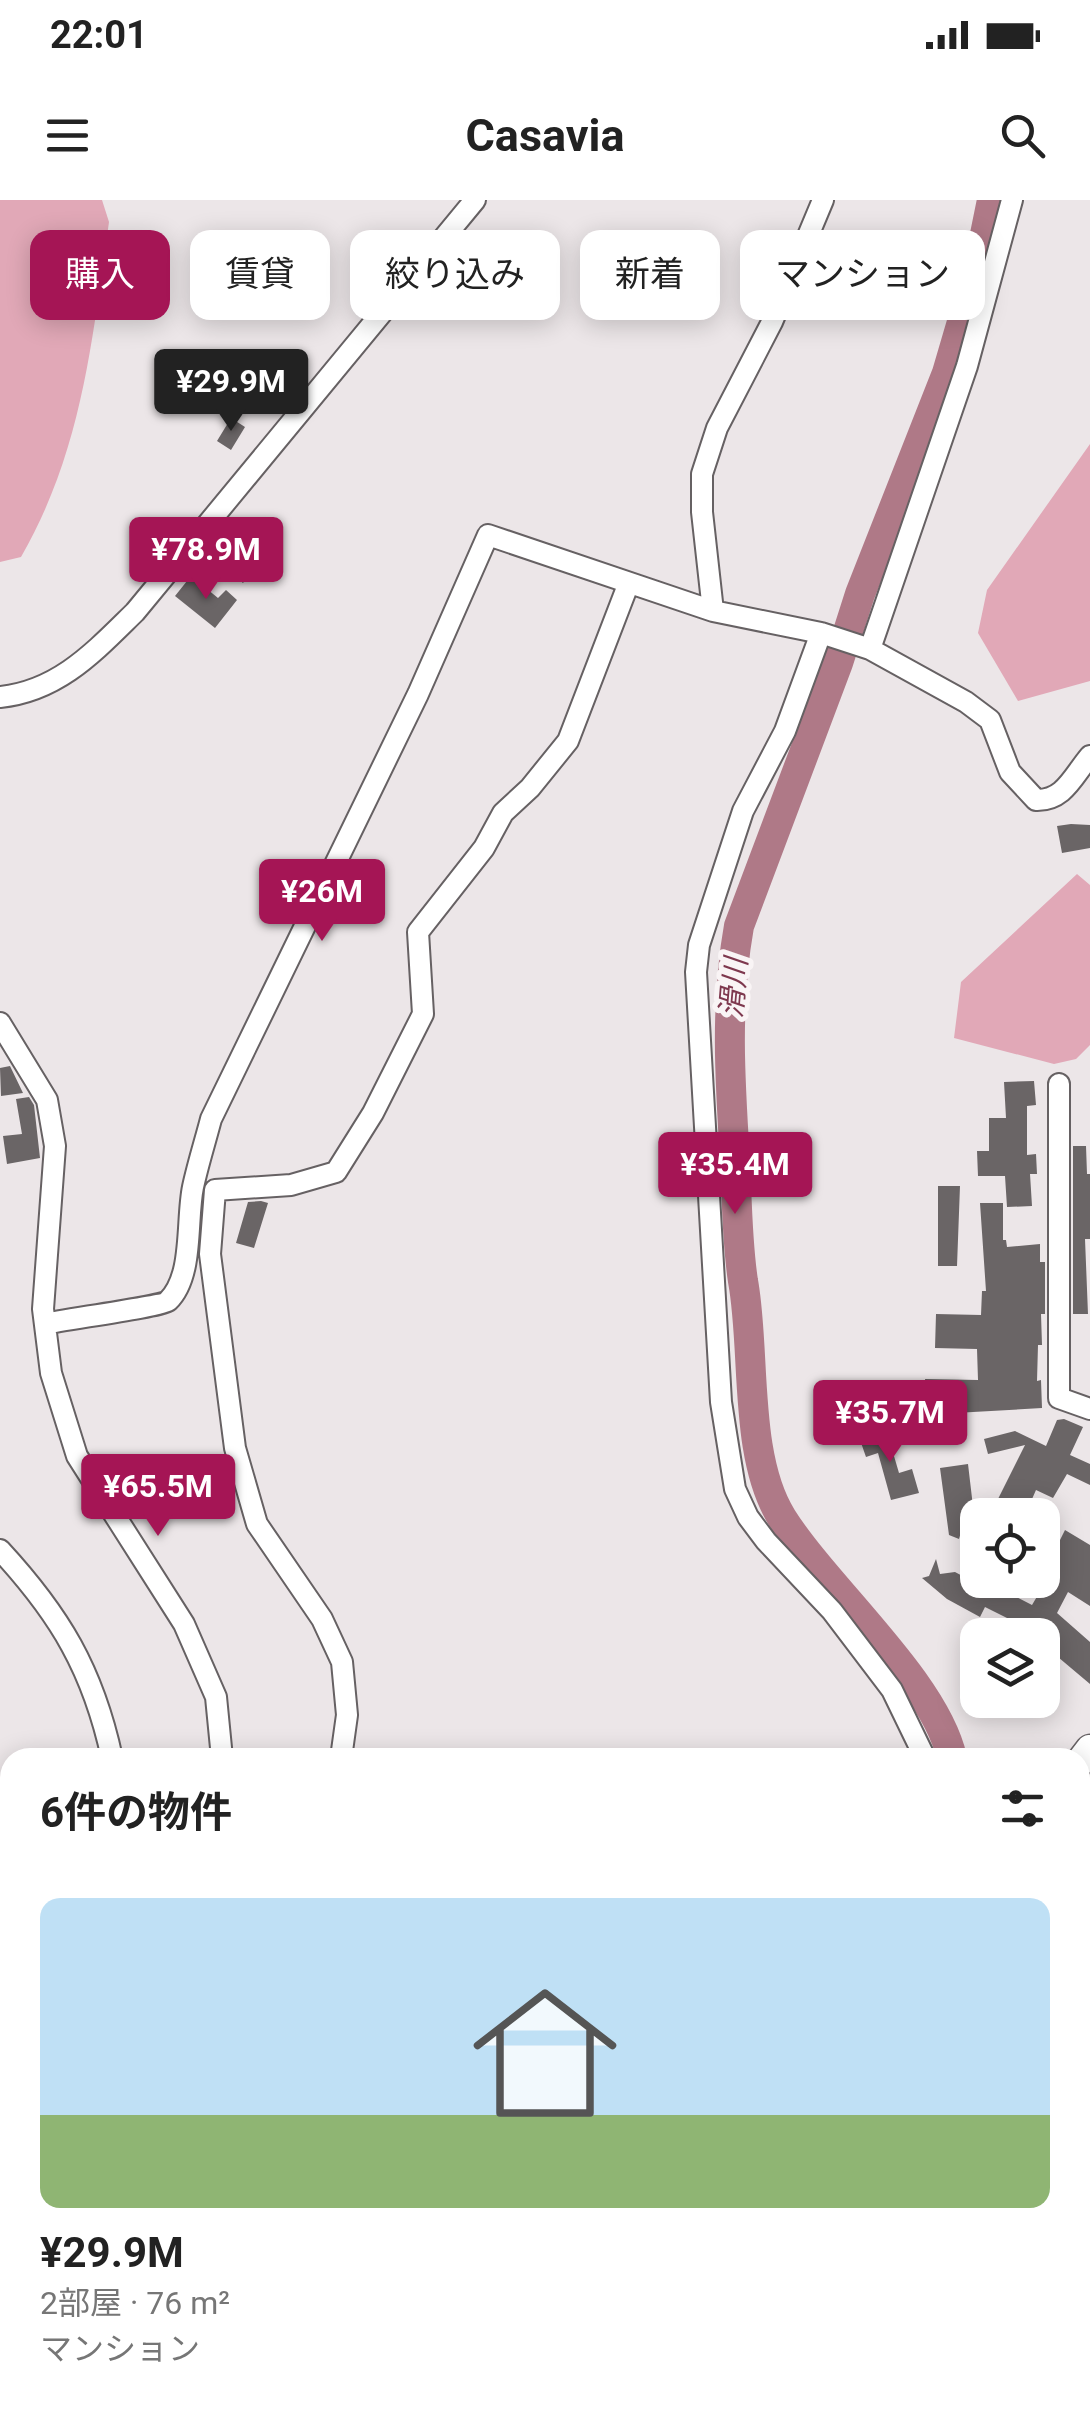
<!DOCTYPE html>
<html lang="ja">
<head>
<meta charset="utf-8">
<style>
  body { margin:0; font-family:Roboto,"Noto Sans JP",sans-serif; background:#f2f2f2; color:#222; height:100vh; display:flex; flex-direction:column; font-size:38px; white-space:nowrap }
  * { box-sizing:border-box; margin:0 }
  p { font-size:32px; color:#767676 }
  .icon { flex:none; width:55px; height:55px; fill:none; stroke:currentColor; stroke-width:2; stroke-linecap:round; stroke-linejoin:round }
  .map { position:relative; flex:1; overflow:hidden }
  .details { position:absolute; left:0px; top:1548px; width:1090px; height:672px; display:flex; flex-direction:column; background:#fff; border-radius:30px 30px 0 0; box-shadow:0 5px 25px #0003 }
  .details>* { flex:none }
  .banner { position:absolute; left:30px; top:30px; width:1030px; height:90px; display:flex; gap:20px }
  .fabs { position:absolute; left:960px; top:1298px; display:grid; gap:20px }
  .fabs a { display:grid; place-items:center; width:100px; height:100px; border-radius:20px; background:#fff; box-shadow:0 5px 25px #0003; font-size:50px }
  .price { position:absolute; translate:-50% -85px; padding:0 22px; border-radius:10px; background:#a51555; color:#fff; font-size:32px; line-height:65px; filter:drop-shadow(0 2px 5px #0008) }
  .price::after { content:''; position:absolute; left:50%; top:60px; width:30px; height:22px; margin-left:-15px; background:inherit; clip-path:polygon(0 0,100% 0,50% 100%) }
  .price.active { background:#222; color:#fff }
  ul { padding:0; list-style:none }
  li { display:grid; align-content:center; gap:20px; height:530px; padding:0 40px }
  li span { display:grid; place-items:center; height:310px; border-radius:20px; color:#555 }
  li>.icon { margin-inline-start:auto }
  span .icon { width:180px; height:180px; fill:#fffc; stroke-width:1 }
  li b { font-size:42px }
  h2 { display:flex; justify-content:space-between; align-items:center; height:120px; padding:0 40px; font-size:42px }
  .chip { padding:0 35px; border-radius:20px; background:#fff; box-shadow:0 5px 25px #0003; font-size:35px; line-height:90px }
  .chip.active { background:#a51555; color:#fff }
  .status { display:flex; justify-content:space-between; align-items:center; height:70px; padding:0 50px; background:#fff; direction:ltr }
  .status svg { height:28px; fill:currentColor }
  header { display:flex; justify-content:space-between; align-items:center; height:130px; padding:0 40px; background:#fff; font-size:45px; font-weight:700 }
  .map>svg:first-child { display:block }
  .forest { fill:#e1a8b7 }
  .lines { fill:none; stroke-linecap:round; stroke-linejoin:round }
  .river { stroke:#af7987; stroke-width:30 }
  .building { fill:#6a6566 }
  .minor-casing { stroke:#666163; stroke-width:24 }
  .highway-casing { stroke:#666163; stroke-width:31 }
  .minor { stroke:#fff; stroke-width:20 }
  .highway { stroke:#fff; stroke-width:28 }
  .labels { text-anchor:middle; stroke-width:10; stroke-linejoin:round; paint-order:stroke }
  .water-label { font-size:30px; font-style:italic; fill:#7e384e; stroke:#f9f4f5 }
</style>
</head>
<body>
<div class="status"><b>22:01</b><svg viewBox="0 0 49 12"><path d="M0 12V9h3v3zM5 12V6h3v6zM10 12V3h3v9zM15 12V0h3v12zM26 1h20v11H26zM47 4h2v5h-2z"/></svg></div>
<header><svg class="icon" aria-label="menu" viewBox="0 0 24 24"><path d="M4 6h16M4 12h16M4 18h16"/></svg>Casavia<svg class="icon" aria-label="search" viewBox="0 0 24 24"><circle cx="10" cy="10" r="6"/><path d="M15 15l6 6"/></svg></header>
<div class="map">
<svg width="1090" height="2219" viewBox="0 0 1090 2219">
  <rect width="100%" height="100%" fill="#ece6e8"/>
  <path class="forest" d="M0 0H102L109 22C92 141 82 251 21 357L0 362Z
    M1090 244V481L1018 501 978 433 987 390Z
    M1077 674 1090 685V845L1076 859 1054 864 954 838 961 782Z
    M1090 1865V2043L1080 2036V1869Z
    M1090 2108V2216L969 2219 974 2210H1080V2121Z"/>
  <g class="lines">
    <path class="river" d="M952 1558C935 1481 827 1389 782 1318 743 1256 756 1151 743 1081 737 1042 737 1000 735 960 730 882 725 804 739 726L838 463 860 394 947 173 979 64 992 0
      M946 2219 953 2210"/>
  </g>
  <path class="building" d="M231 218 245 227 231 250 217 241Z
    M243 332 268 352 243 383 219 363Z
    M191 376 218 398 226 390 237 400 215 428 175 396Z
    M1071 624 1090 625V648L1062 653 1057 626Z
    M10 866 23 893 1 896 0 868Z
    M1034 881 1036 905 1027 906V955L1036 954 1037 974H1030L1032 1006 1007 1007 1005 976H978L977 951H989V918H1006L1004 882Z
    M29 897 34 905 40 958 7 964 3 936 22 934 16 899Z
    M1073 946H1086L1087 974H1090V1039H1085L1088 1114H1073Z
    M938 986H960L957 1066H938Z
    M261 1001 268 1003 254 1048 236 1043 248 1002Z
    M980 1003H1003V1040H1006L1007 1047 1040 1044V1062H1045V1114H1041L1042 1145H1038L1037 1181 1041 1180 1042 1208 955 1213 957 1224 931 1229 925 1179 978 1180 977 1149 935 1148 936 1114 981 1115 982 1091H986Z
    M1064 1219 1083 1227 1070 1255 1090 1264V1285L1067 1274 1053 1298 1036 1290 1025 1315H990L1025 1245 988 1254 984 1239 1015 1231 1046 1246 1057 1220Z
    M886 1229 899 1273 912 1269 919 1293 891 1300 878 1253 866 1257 859 1237Z
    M968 1264 974 1315H966L959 1339 949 1335 940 1268Z
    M1065 1330 1090 1345V1406L1068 1392 1057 1413 1090 1442V1484L1052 1452 1057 1446 1042 1435H1000L1013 1421 985 1407 980 1417 947 1399 922 1378 929 1376 936 1359 940 1374 955 1372 998 1395 1001 1389 1032 1405 1048 1378 1042 1375V1358L1049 1362Z"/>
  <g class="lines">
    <defs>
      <path id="minor" d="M713 411 702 312V274L717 228 772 122 823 0
        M821 433 785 531 743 611 699 745 696 772 721 1202 735 1289 748 1317 766 1341 832 1411 892 1490 925 1558
        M870 449 967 166 1012 0
        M0 497C59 491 95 451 135 412L475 0
        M0 823 47 900 55 946 43 1109 51 1173 77 1256 184 1424 216 1497 222 1558
        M1059 884V1198L1090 1209
        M45 1124C61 1120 163 1106 168 1101 194 1076 186 1020 193 987 198 964 205 942 211 919L418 494 488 335 713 411 821 433 870 449 966 502 990 520 1010 572 1036 600C1064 601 1073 576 1090 556
        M0 1350C60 1415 93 1470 112 1558
        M341 1558 347 1515 342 1462 322 1419 257 1324 235 1248 210 1054 215 990 291 985 336 972 373 913 423 814 418 732 484 648 503 613 530 588 568 541 628 385
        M0 1637 10 1635
        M405 2210 411 2219
        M783 2210 795 2219
        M605 2219 612 2210"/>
      <path id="highway" d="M1080 1562 1090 1549
        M55 2219 90 2210"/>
    </defs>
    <use href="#minor" class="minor-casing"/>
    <use href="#highway" class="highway-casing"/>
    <use href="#minor" class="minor"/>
    <use href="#highway" class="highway"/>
  </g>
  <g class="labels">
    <g class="water-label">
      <text transform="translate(734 788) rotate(-85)" y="10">滑川</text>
    </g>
  </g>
</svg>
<div class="fabs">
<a><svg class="icon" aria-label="locate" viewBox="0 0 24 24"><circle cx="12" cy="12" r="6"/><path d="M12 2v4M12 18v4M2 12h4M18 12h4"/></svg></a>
<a><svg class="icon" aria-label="layers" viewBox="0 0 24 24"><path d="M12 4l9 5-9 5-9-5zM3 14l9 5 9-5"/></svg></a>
</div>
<b class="price active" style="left:231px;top:234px">¥29.9M</b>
<b class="price" style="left:206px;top:402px">¥78.9M</b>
<b class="price" style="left:322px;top:744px">¥26M</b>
<b class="price" style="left:735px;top:1017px">¥35.4M</b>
<b class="price" style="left:890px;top:1265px">¥35.7M</b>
<b class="price" style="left:158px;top:1339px">¥65.5M</b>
<div class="banner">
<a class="chip active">購入</a>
<a class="chip">賃貸</a>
<a class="chip">絞り込み</a>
<a class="chip">新着</a>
<a class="chip">マンション</a>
</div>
<section class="details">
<h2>6件の物件<svg class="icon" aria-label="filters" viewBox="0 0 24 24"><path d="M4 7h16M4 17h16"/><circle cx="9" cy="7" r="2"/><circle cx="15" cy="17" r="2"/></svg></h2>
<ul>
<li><span style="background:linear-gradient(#bfe0f5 70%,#8fb573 0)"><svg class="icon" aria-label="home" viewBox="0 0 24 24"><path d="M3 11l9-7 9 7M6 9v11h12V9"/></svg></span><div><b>¥29.9M</b><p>2部屋 · 76 m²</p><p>マンション</p></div></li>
</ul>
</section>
</div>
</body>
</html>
